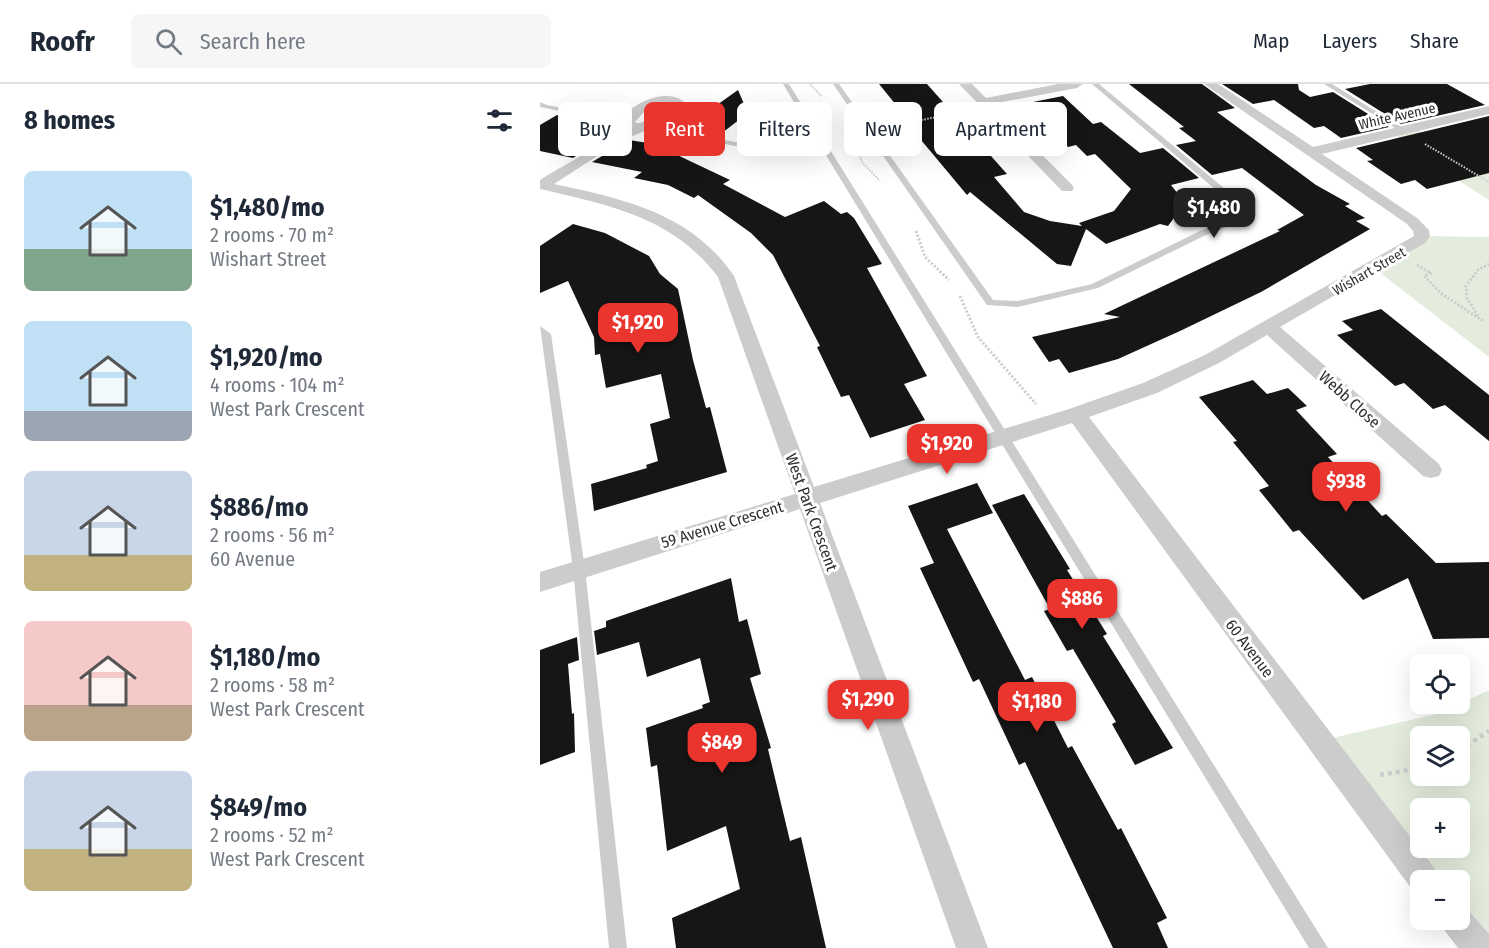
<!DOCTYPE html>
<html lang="en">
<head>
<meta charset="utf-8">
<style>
  body { margin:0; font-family:"Fira Sans Condensed",sans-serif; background:#f6f6f7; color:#1f2937; height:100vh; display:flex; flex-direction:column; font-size:22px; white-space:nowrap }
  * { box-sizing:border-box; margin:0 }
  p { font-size:20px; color:#747a83 }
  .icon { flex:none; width:33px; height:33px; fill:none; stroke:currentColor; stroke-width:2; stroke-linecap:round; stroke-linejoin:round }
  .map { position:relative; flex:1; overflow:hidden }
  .sheet { display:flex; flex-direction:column; background:#fff; width:540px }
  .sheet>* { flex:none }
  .hud { position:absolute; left:18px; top:18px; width:570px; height:54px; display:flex; gap:12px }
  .fabs { position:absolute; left:870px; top:570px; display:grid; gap:12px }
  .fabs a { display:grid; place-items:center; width:60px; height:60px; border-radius:9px; background:#fff; box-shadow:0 6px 24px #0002; font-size:30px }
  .price { position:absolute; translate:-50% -51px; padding:0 14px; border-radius:12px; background:#e9352e; color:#fff; font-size:20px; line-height:39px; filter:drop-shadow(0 2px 3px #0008) }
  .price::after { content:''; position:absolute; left:50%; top:36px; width:18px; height:14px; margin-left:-9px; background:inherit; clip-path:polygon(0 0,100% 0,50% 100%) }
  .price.current { background:#222; color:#fff }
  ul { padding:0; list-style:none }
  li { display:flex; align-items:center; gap:18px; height:150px; padding:0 24px }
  li span { display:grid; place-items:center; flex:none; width:168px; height:120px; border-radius:9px; color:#555 }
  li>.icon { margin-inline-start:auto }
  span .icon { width:72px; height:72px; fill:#fffc; stroke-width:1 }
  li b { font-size:26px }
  h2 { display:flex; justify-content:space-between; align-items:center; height:72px; padding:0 24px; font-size:26px }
  .pill { padding:0 21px; border-radius:9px; background:#fff; box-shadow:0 6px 24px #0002; font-size:21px; line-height:54px }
  .pill.current { background:#e9352e; color:#fff }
  header { display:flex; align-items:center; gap:36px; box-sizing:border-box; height:84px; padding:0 30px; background:#fff; border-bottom:2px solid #e0e1e3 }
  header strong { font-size:28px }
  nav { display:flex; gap:33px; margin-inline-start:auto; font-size:21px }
  .search { width:420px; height:54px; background:#f6f6f7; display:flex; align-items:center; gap:15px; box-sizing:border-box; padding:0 21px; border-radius:9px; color:#747a83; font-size:22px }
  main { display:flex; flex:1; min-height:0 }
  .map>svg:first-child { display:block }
  .green { fill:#e4eddd; fill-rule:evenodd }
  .building { fill:#161616 }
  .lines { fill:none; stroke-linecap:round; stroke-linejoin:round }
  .path-far2 { stroke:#ccc; stroke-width:2; stroke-dasharray:1.5 1.5; stroke-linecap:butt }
  .path-far1 { stroke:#ccc; stroke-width:3; stroke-dasharray:2 2; stroke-linecap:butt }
  .path { stroke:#ccc; stroke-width:4.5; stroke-dasharray:4 4; stroke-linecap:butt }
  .service { fill:#ccc; fill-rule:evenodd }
  .minor { fill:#ccc; fill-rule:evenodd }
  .labels { text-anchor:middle; stroke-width:6; stroke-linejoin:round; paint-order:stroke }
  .far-street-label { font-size:14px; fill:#2f2f2f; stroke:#fff }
  .street-label { font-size:16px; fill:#2f2f2f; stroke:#fff }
</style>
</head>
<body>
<header>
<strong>Roofr</strong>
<div class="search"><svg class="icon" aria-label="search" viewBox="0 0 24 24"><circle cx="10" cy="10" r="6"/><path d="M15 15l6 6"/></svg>Search here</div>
<nav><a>Map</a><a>Layers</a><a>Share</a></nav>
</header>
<main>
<section class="sheet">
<h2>8 homes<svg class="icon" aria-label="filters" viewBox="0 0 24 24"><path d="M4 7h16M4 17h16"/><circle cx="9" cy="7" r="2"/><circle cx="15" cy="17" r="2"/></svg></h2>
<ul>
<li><span style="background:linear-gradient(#bfe0f5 65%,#7fa58c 0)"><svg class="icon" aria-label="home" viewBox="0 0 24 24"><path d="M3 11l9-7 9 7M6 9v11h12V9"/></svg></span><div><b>$1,480/mo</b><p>2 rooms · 70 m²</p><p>Wishart Street</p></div></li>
<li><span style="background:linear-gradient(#bfe0f5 75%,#9aa5b1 0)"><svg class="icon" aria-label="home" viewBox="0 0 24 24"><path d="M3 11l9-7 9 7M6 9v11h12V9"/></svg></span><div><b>$1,920/mo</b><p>4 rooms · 104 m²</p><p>West Park Crescent</p></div></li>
<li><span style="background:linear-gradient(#c9d6e8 70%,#c2b280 0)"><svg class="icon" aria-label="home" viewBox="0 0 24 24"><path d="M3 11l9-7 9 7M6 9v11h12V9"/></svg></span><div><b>$886/mo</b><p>2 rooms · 56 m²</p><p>60 Avenue</p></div></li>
<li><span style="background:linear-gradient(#f6c9c9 70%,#b9a48a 0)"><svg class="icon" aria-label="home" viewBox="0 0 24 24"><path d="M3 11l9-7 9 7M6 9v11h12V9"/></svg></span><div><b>$1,180/mo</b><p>2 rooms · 58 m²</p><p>West Park Crescent</p></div></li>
<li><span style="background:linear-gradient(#c9d6e8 65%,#c2b280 0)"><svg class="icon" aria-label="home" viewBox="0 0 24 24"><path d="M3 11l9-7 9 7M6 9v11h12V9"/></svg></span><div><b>$849/mo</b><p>2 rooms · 52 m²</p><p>West Park Crescent</p></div></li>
</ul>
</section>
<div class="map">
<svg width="949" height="864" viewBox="0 0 949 864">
  <rect width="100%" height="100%" fill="#fff"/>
  <path class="green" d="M877 45 922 75 949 86V116L892 80 854 50Z
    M882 152 949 153V273L834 184Z
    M949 606V864H939L916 836H920V796H884L779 657 901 629ZM880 652H920V692H880ZM880 724H920V764H880Z"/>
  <path class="building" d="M339 0H387L467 90 454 93 484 128 510 137 542 142 539 139 574 127 591 105 555 70 547 72 536 61 528 63 489 27 496 26 488 19 523 12 553 40 561 38 600 69 623 64 659 94 631 101 645 119 628 142 620 140 566 160 546 145 531 182 517 180 430 108 427 111 371 44 374 43Z
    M589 0H662L695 24 677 28 776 101 810 120 805 122 825 134 816 137 830 145 721 208 640 247 578 275 529 289 519 275 509 278 492 253 580 233 564 230 740 147 737 146 764 131 702 84 672 91 636 61 656 57 639 44 644 43Z
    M682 0H758L759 6 770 13 793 8 849 43 801 54 784 42 774 44 734 16 713 20Z
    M830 0H907L945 21 861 40 805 5Z
    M198 6 208 29 178 52 143 45Z
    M17 31 56 38 41 47 66 52 33 74 0 67V41Z
    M949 32V89L887 105 875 96 861 100 827 77 833 76 816 64Z
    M89 56 114 60 190 96 183 100 245 133 284 117 301 130 307 128 314 134 342 180 327 184 387 292 364 300 385 336 330 354 309 311 301 313 277 263 280 262 233 171 211 149 158 111 154 114 128 101 94 94 102 88 52 78Z
    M33 140 65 149 109 172 120 190 138 205 153 276 166 324 170 323 187 388 54 427 51 400 107 384 106 381 118 377 110 340 130 334 121 290 66 304 60 270 55 271 54 253 28 197 0 209V162Z
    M841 225 949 311V357L905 321 893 325 864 299 855 302 797 251 813 246 802 237Z
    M713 296 727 310 748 304 767 322 756 326 797 370 788 373 842 432 846 430 896 479 949 478V554L893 555 868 494 823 516 759 446 753 448 719 406 729 402 693 358 697 357 659 313Z
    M437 399 453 429 407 445 485 596 492 593 528 664 532 662 578 746 581 744 627 834 617 839 628 864H573L485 678 479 681 439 595 433 598 380 484 394 479 368 422Z
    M484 410 530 485 527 486 567 550 563 552 633 664 595 681 572 640 576 638 533 565 527 567 504 527 510 525 452 421Z
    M191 494 199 538 207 535 221 590 210 594 231 664 228 665 250 757 261 753 286 864H136L132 834 200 805 186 742 127 767 117 681 111 683 106 644 163 624 162 621 170 618 160 574 107 593 99 558 57 571 54 547 66 543V537Z
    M37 553 39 576 28 580 32 630 34 629 35 668 0 681V566Z"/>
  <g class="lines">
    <path class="path-far2" d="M270 0 282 13
      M346 43 427 27
      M315 60 322 78 340 97
      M885 60 949 98"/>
    <path class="path-far1" d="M376 147 385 173 409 196
      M877 181 891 189 884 192 902 210 943 237
      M420 212 438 253 496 320
      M938 232 927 214 926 202 938 186 949 180"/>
    <path class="path" d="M920 666 949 647
      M840 691 880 684"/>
    <path class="service" d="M243 0H249L788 864H769L284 68 195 62 0 23V18L7 21 195 58 281 63Z
      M293 0H299L453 216 478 217 552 200 660 147 683 138 697 128 690 118 552 0H559L696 114 706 128 689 142 666 151 558 204 478 223 447 221Z
      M784 0H792L866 46 860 47Z
      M0 242 11 250 45 485 87 864H69L33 485Z"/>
    <path class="minor" d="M419 0H432L446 14 518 0H543L537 4 452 20 532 101 534 104 532 107H522Z
      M664 0H678L773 63 949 22V30L782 70 877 134 889 146 890 152 885 159 740 243 899 380 902 386 899 392 891 394 883 392 727 251 679 279 617 309 549 333 895 785 900 796H880V810L873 807 532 339 280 419 448 864H416L260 425 0 508V488L255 410 178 193C133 133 69 121 0 105V96C23 81 50 69 70 51 78 45 82 33 90 26 105 13 135 4 148 22L143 32 82 56 14 100C84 115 151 129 194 192L274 403 529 325 603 299 665 271 874 152 873 147 867 140ZM124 20 135 22 133 26 90 43 106 26Z
      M920 821 927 825 949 850V864H918L905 847 900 836H920Z"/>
  </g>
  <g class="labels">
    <g class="far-street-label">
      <text transform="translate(857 32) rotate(-13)" y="5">White Avenue</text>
      <text transform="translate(829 187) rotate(-30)" y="5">Wishart Street</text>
    </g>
    <g class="street-label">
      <text transform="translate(810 315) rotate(42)" y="6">Webb Close</text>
      <text transform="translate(272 428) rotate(70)" y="6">West Park Crescent</text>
      <text transform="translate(182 440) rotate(-17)" y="6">59 Avenue Crescent</text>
      <text transform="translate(710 564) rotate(53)" y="6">60 Avenue</text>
    </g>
  </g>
</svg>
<div class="fabs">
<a><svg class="icon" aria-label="locate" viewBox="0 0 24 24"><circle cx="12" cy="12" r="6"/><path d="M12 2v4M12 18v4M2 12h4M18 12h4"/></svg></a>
<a><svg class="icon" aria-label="layers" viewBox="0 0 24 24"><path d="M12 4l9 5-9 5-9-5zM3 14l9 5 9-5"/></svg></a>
<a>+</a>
<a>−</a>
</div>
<b class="price current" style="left:674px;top:155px">$1,480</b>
<b class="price" style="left:98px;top:270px">$1,920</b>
<b class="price" style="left:407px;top:391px">$1,920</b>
<b class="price" style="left:806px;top:429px">$938</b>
<b class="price" style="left:542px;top:546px">$886</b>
<b class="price" style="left:328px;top:647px">$1,290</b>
<b class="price" style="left:497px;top:649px">$1,180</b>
<b class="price" style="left:182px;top:690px">$849</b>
<div class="hud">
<a class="pill">Buy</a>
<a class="pill current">Rent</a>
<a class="pill">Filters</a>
<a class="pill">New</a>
<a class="pill">Apartment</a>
</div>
</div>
</main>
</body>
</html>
